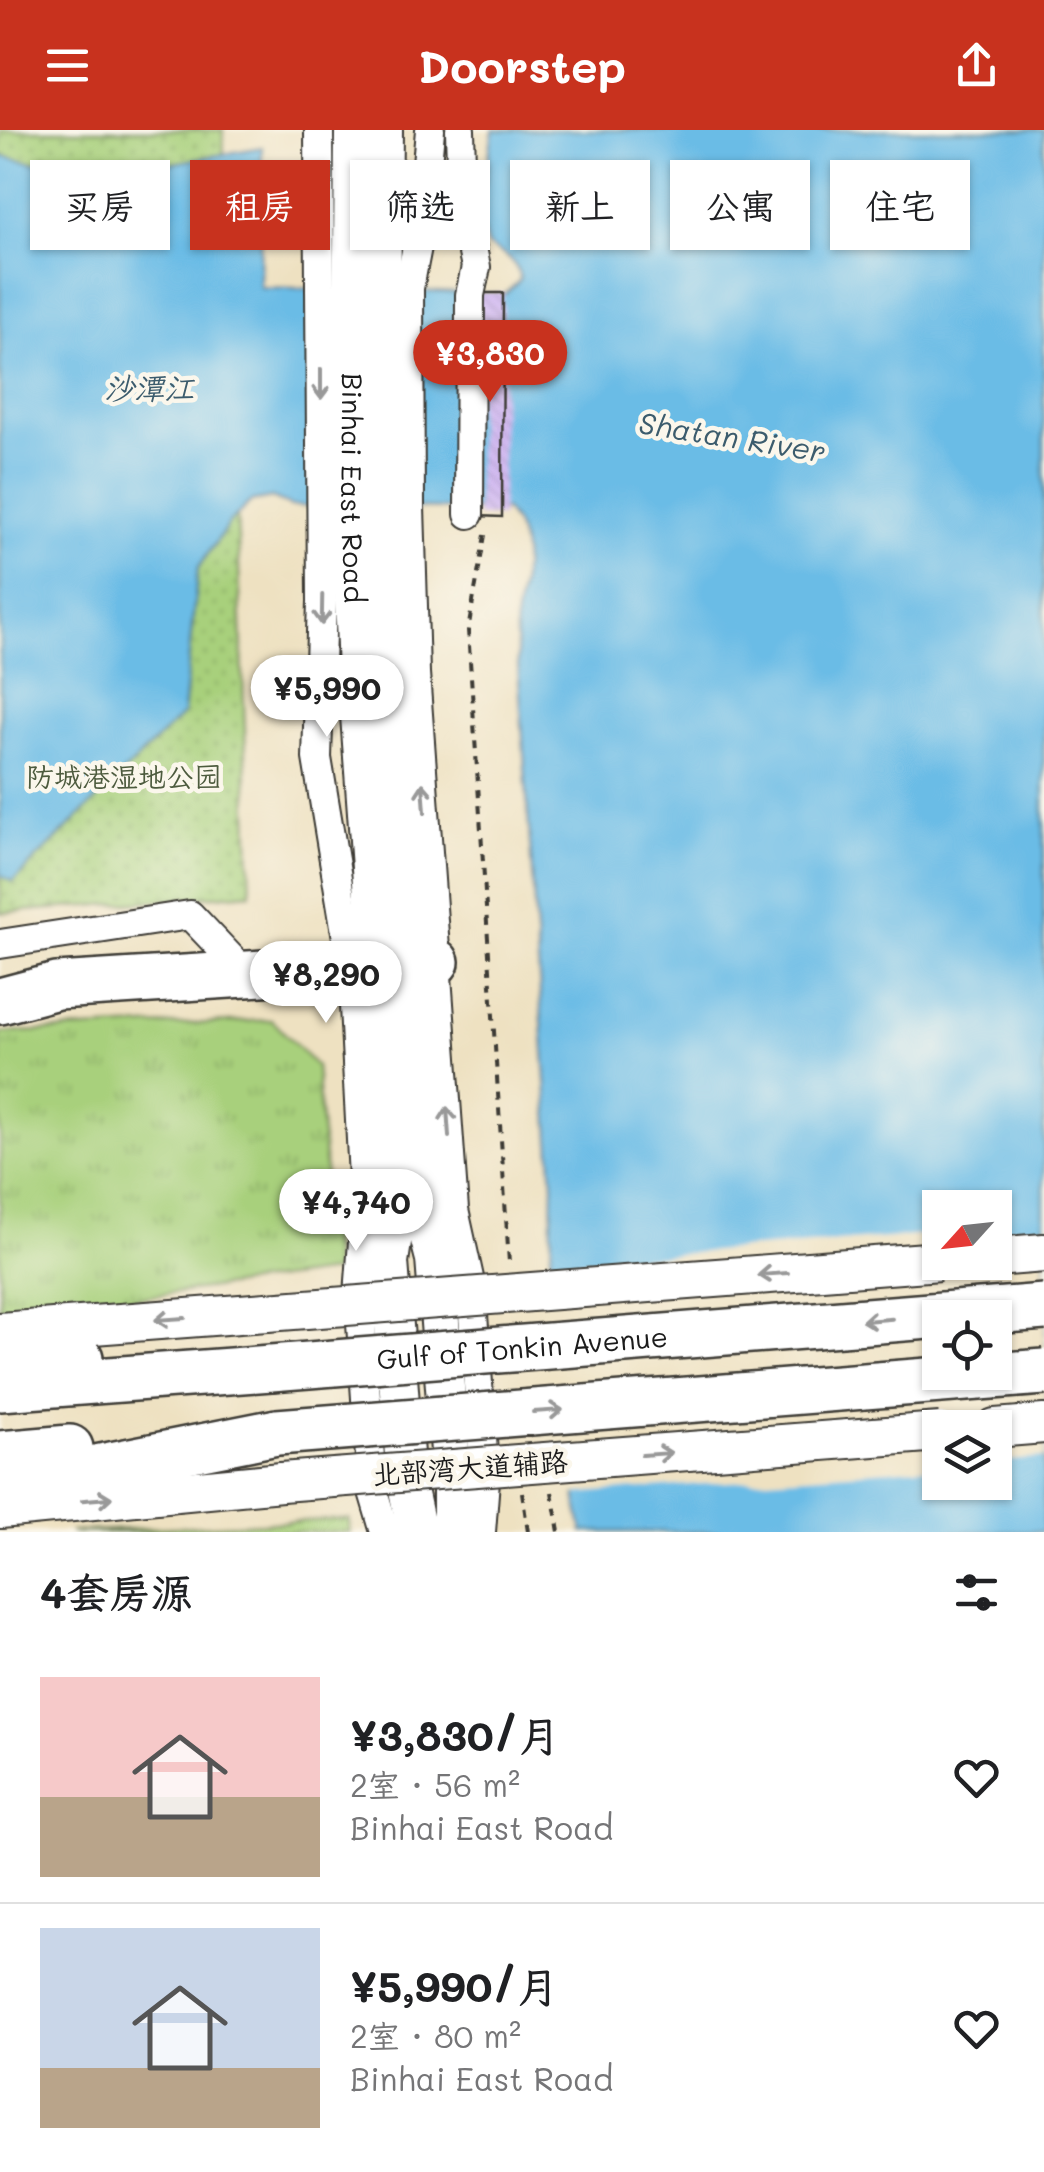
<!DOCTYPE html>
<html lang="zh">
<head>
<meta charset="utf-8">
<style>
  body { margin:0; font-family:Mali,"LXGW WenKai TC",sans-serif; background:#f6f6f6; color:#202124; height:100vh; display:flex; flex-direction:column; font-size:38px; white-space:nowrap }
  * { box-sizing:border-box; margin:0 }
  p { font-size:32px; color:#757577 }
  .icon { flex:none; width:55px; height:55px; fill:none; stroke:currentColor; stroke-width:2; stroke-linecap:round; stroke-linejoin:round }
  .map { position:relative; height:1402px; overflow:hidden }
  .details { display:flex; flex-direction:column; background:#fff; flex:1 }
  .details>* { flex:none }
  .banner { position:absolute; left:30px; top:30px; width:985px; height:90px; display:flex; gap:20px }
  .needle { width:65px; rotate:243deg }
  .tools { position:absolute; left:922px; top:1060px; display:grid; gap:20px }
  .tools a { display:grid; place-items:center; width:90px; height:90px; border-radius:0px; background:#fff; box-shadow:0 2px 8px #0004; font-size:50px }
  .price { position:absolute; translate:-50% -85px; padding:0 22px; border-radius:35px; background:#fff; color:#222; font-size:32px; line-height:65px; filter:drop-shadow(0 2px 5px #0008) }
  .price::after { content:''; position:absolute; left:50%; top:60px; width:30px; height:22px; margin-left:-15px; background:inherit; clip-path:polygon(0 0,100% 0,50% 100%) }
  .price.on { background:#c8321e; color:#fff }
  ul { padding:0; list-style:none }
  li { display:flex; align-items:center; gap:30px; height:250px; padding:0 40px }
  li+li { border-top:2px solid #e0e0e0 }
  li span { display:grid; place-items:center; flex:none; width:280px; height:200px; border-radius:0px; color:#555 }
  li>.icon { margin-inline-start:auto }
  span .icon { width:120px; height:120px; fill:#fffc; stroke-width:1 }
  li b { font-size:42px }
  h2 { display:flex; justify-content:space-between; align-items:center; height:120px; padding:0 40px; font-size:42px }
  .tag { padding:0 35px; border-radius:0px; background:#fff; box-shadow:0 2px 8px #0004; font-size:35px; line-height:90px }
  .tag.on { background:#c8321e; color:#fff }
  header { display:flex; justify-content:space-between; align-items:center; height:130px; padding:0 40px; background:#c8321e; color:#fff; font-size:45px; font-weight:700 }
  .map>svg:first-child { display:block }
  .grass { fill:url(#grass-tufts); stroke:#62764c; stroke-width:2.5 }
  .park { fill:url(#park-dots); stroke:#62764c; stroke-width:2.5 }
  .water { fill:#6bbce6; stroke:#446c81; stroke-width:2.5; fill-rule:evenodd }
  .pier { fill:#eee1c1; fill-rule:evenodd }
  .building { fill:url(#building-back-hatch) }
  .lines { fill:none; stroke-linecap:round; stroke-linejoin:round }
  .minor-casing { stroke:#3c3a35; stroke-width:32 }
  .secondary-casing { stroke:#3c3a35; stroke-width:42 }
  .trunk-casing { stroke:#3c3a35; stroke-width:50 }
  .path { stroke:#3c3a35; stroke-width:4; stroke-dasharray:8 8; stroke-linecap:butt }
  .minor { stroke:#fff; stroke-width:28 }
  .secondary { stroke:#fff; stroke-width:38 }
  .trunk { stroke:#fff; stroke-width:45 }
  .secondary-bridge-casing { stroke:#3c3a35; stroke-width:42; stroke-linecap:butt }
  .trunk-bridge-casing { stroke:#3c3a35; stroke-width:50; stroke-linecap:butt }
  .secondary-bridge { stroke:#fff; stroke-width:38 }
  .trunk-bridge { stroke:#fff; stroke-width:45 }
  .oneway { stroke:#999 }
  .labels { text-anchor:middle; stroke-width:9; stroke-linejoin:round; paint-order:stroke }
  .street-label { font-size:28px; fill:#1c1c1c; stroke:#fbf7ec }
  .park-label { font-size:28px; fill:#4d5b3e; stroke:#fbf7ec }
  .water-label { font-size:30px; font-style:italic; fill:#3c5c6d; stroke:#fbf7ec }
</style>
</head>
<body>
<header><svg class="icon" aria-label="menu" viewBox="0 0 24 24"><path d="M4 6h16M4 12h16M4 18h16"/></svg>Doorstep<svg class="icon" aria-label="share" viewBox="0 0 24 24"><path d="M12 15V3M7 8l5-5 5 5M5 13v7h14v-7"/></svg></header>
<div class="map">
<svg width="1044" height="1402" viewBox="0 0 1044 1402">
  <defs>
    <pattern id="grass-tufts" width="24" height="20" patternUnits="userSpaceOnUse" patternTransform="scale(2.5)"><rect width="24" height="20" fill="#a8d07c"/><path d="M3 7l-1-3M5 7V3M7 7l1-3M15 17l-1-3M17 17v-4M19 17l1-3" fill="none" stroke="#90b26b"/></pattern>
    <pattern id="park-dots" width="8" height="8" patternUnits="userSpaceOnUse" patternTransform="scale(2.5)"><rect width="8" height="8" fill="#a8d07c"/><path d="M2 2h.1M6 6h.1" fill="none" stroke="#90b26b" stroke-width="1.8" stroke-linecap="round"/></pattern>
    <pattern id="building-back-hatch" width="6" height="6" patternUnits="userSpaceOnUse" patternTransform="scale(2.5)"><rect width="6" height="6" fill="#ceb4f2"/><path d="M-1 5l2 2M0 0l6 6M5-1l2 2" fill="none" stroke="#b09acf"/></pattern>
  </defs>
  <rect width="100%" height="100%" fill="#fbf7ec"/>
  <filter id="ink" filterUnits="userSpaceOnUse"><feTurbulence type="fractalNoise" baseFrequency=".01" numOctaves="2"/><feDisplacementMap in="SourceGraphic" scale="20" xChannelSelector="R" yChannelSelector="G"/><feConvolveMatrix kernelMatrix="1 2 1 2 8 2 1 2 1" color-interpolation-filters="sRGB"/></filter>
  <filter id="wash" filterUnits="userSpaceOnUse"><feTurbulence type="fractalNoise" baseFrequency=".0048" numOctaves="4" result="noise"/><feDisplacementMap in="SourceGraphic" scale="40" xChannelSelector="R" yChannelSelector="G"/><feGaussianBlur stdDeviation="2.25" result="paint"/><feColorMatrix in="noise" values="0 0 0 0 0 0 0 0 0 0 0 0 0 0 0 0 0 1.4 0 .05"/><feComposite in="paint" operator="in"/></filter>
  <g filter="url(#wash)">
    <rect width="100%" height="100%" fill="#eee1c1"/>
    <path class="grass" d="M272 890 316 936 334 1142 0 1186V903Z
      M349 1389 350 1402H70Z"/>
    <path class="park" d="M0 0H223L251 763 0 783Z"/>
    <path class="water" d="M493 0H1044V1402H583L578 1379 551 1126 553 1055 515 491C521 450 535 416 505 380L291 376 272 368 250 372 230 392 198 438 183 584 13 752 0 745V26L103 46 262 17 260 157 505 164 520 150C517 128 503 125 487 115L479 88ZM940 1078H995V1132H940ZM940 1188H995V1242H940ZM940 1298H995V1352H940Z"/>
    <path class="pier" d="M1044 1096V1328L995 1332V1298H940V1336L571 1364 547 1134 940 1104V1132H995V1100ZM940 1188H995V1242H940Z"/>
    <g id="blocks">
      <path class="building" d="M478 163H503L502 387 477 386Z"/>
    </g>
  </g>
  <g filter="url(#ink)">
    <use href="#blocks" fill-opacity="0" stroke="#3c3a35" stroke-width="2.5"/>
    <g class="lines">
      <defs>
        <path id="minor" d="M319 0 322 471 317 628 352 838 365 1086 359 1164 372 1358 385 1402
          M430 0 422 91 409 158 410 377 415 543 454 1080 471 1157 485 1350 481 1402
          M460 0 462 71 476 137 470 165 469 384
          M0 814 190 785 246 844"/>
        <g id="secondary">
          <path id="s1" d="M354 0 351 380 357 544 396 1084 389 1132 406 1350 417 1402"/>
          <path d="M383 0 379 380 385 543 423 1082 435 1129 452 1347V1402"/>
          <path d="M995 1127 1044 1123"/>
          <path d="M0 1202 267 1182"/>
          <path d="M995 1298 1044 1294"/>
          <path d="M0 1379 281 1352"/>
        </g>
        <path id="trunk" d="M0 871 57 856 436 832
          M0 1225 80 1228
          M0 1258 271 1238
          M0 1324 70 1318
          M0 1357 277 1302"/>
      </defs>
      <use href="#minor" class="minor-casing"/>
      <use href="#secondary" class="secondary-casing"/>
      <use href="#trunk" class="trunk-casing"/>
      <path class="path" d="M485 405 468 500 509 1133
        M522 1362 528 1402
        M552 1362 559 1402"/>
      <use href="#minor" class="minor"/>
      <use href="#secondary" class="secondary"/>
      <use href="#trunk" class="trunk"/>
      <defs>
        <path id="secondary-bridge" d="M267 1182 940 1131
          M281 1352 940 1302"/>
        <g id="trunk-bridge">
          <path id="s2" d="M271 1238 1044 1177"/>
          <path d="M277 1302 1044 1242"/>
        </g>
      </defs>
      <use href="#secondary-bridge" class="secondary-bridge-casing"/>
      <use href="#trunk-bridge" class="trunk-bridge-casing"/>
      <use href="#secondary-bridge" class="secondary-bridge"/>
      <use href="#trunk-bridge" class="trunk-bridge"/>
    </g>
    <defs><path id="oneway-shaft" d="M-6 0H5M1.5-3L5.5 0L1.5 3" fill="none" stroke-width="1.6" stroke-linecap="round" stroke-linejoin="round" transform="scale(2.5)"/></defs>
    <g class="oneway">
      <use href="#oneway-shaft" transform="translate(321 254) rotate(90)"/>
      <use href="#oneway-shaft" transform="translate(322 480) rotate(91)"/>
      <use href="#oneway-shaft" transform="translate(424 668) rotate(-94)"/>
      <use href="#oneway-shaft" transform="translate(448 992) rotate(-94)"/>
      <use href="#oneway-shaft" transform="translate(773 1144) rotate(176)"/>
      <use href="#oneway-shaft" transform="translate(170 1189) rotate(176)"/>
      <use href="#oneway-shaft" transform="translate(877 1190) rotate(175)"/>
      <use href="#oneway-shaft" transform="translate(548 1281) rotate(-4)"/>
      <use href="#oneway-shaft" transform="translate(657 1324) rotate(-4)"/>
      <use href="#oneway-shaft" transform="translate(97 1369) rotate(-5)"/>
    </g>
  </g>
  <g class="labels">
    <g class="street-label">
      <text dy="10" stroke="none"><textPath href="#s1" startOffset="358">Binhai East Road</textPath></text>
      <text dy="10" stroke="none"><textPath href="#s2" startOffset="252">Gulf of Tonkin Avenue</textPath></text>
      <text transform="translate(470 1338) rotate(-4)" y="10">北部湾大道辅路</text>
    </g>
    <g class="park-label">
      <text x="124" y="657">防城港湿地公园</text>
    </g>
    <g class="water-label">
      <text x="149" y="269">沙潭江</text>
      <text transform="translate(732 308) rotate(9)" y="10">Shatan River</text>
    </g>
  </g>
</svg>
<div class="tools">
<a><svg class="needle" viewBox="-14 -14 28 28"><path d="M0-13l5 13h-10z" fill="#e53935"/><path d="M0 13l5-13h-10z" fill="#757577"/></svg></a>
<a><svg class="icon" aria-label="locate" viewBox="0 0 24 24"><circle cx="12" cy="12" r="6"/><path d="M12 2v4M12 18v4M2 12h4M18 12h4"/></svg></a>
<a><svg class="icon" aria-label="layers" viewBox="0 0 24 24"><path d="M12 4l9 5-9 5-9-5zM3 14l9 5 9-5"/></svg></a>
</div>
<b class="price on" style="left:490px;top:275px">¥3,830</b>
<b class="price" style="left:327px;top:610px">¥5,990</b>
<b class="price" style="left:326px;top:896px">¥8,290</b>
<b class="price" style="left:356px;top:1124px">¥4,740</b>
<div class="banner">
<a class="tag">买房</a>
<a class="tag on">租房</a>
<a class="tag">筛选</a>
<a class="tag">新上</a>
<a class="tag">公寓</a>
<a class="tag">住宅</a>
</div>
</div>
<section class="details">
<h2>4套房源<svg class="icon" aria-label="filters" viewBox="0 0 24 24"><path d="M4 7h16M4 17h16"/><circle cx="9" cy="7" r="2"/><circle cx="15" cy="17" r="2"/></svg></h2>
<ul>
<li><span style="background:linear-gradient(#f6c9c9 60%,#b9a48a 0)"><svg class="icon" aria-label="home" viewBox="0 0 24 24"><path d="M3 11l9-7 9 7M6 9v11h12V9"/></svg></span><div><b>¥3,830/月</b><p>2室 · 56 m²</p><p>Binhai East Road</p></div><svg class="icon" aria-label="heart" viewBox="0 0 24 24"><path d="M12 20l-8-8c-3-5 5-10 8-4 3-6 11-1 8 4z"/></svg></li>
<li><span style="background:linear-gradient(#c9d6e8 70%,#b9a48a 0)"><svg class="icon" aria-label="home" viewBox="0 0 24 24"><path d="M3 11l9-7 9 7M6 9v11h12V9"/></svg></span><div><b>¥5,990/月</b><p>2室 · 80 m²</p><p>Binhai East Road</p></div><svg class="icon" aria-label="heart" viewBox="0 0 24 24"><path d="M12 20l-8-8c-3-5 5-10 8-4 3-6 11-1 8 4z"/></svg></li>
</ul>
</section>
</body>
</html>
